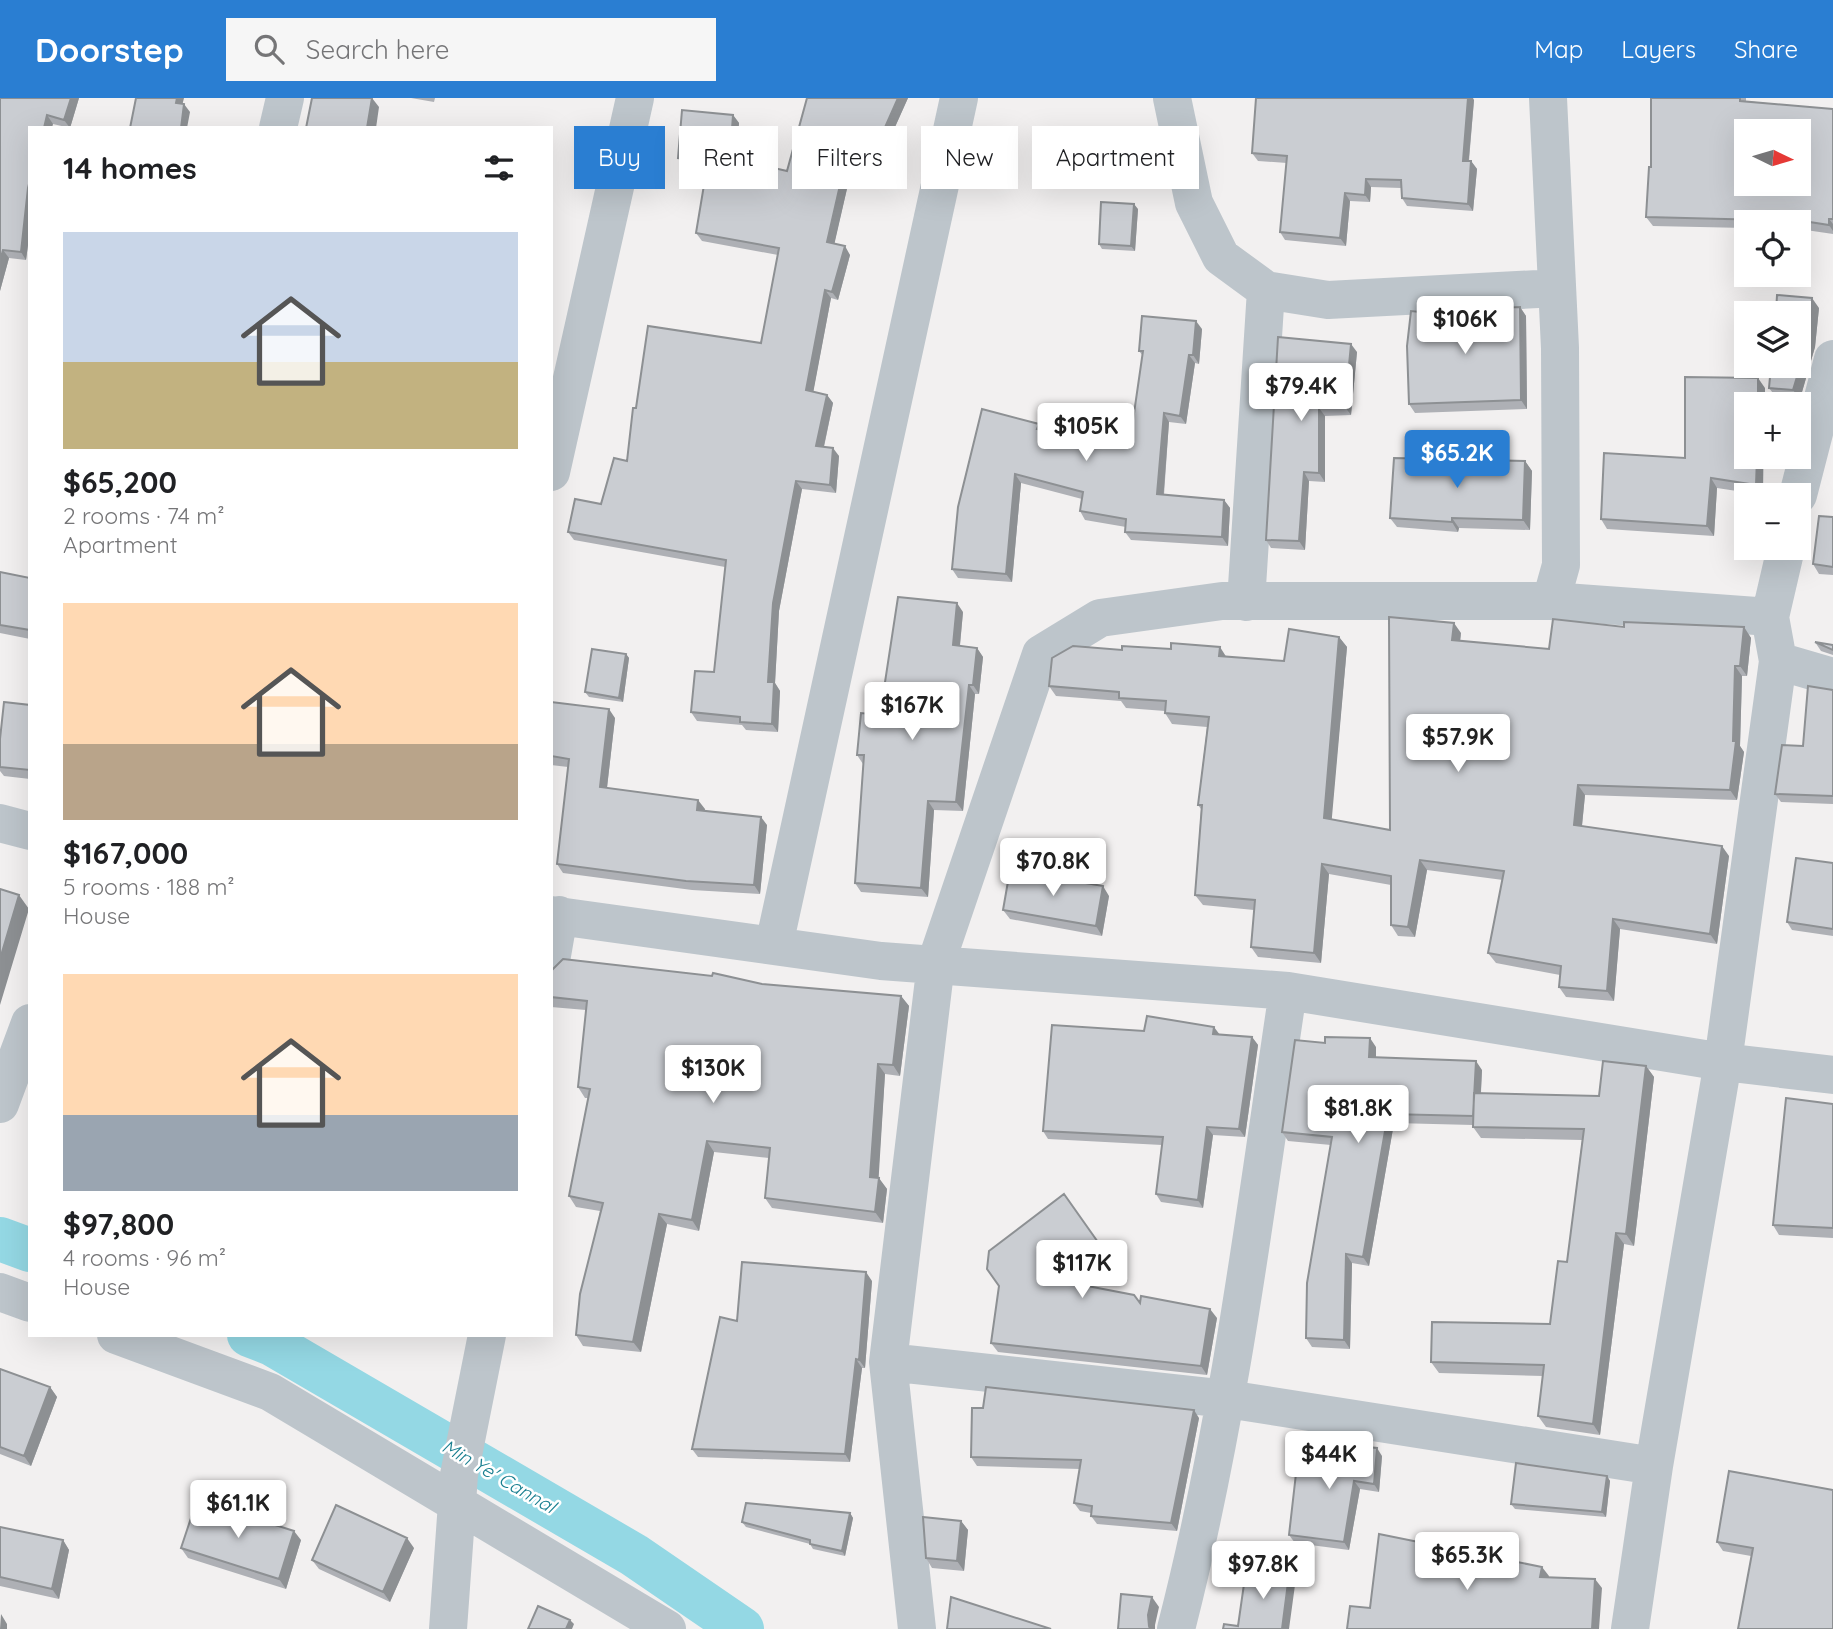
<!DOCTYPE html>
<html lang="en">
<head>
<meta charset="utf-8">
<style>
  body { margin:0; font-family:Quicksand,sans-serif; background:#f6f6f6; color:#202124; height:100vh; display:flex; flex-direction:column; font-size:26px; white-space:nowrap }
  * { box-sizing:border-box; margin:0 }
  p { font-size:23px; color:#757577 }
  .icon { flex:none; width:38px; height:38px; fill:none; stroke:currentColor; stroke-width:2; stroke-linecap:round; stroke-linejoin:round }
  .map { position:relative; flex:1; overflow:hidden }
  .details { position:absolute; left:28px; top:28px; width:525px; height:1211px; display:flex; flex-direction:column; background:#fff; border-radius:0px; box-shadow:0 7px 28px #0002 }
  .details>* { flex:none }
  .hud { position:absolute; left:574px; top:28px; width:665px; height:63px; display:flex; gap:14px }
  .needle { width:46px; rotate:95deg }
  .buttons { position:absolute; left:1734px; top:21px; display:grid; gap:14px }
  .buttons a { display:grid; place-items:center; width:77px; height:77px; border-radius:0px; background:#fff; box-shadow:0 7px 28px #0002; font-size:35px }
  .price { position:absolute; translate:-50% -60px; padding:0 16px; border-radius:7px; background:#fff; color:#222; font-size:23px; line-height:46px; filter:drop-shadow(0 2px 4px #0008) }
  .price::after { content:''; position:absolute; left:50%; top:42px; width:21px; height:16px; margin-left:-10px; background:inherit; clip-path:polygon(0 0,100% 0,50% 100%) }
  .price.selected { background:#2a7ed2; color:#fff }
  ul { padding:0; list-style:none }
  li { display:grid; align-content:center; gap:14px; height:371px; padding:0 35px }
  li span { display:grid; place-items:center; height:217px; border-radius:0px; color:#555 }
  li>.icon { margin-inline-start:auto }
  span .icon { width:126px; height:126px; fill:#fffc; stroke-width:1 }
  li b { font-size:30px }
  h2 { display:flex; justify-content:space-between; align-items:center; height:84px; padding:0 35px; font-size:30px }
  .tag { padding:0 24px; border-radius:0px; background:#fff; box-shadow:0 7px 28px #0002; font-size:24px; line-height:63px }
  .tag.selected { background:#2a7ed2; color:#fff }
  header { display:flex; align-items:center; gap:42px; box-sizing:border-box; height:98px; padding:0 35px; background:#2a7ed2; color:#fff }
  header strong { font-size:33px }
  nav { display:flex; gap:38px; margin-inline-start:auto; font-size:24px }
  .search { width:490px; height:63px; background:#f6f6f6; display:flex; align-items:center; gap:18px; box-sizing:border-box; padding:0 24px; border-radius:0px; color:#757577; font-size:26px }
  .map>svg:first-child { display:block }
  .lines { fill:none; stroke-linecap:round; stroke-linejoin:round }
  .canal { stroke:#94d8e4; stroke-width:44 }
  .minor { stroke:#bdc5cb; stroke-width:38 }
  .wall { fill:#aeb0b5 }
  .shaded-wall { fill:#8d9093 }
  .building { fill:#cacdd2; stroke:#8d9093; stroke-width:2; fill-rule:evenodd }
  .labels { text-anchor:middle; stroke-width:5; stroke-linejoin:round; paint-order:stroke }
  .water-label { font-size:19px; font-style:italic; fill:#197f90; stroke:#fff }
</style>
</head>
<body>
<header>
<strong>Doorstep</strong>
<div class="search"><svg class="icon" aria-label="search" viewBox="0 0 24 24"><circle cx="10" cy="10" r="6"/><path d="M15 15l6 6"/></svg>Search here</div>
<nav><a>Map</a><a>Layers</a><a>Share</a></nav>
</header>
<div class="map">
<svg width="1833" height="1531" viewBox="0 0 1833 1531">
  <rect width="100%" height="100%" fill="#f2f0f0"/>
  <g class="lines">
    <path class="canal" d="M0 1141 30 1152
      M249 1237 272 1246 634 1457 742 1531"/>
    <path class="minor" d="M1172 0 1194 105 1221 159 1266 192 1328 202 1557 190
      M1548 0 1560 250 1561 467 1551 503
      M278 30 285 0
      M551 374 635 0
      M1798 397 1833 261
      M1246 504 1266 192
      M1778 563 1833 579
      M0 725 30 733
      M551 817 881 863 1288 893 1723 964 1833 977
      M774 847 959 0
      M551 863 559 817
      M0 1006 30 925
      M0 1194 30 1205
      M116 1237 270 1294 667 1531
      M888 1264 1227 1301 1654 1368
      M448 1531 459 1377 487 1237
      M917 1531 888 1264 936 865 1041 556 1100 520 1222 503H1551L1770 519
      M1176 1531C1230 1321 1256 1107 1288 893
      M1630 1531 1654 1368 1723 964 1778 563 1770 519 1786 450"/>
  </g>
  <path class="wall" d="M0 0H79L70 30 53 26 30 30V132L26 162 9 160 0 193Z
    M411 0H435L434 4Z
    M807 0H908L869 87 849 82 834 146 850 157 838 202 831 200 813 294 827 297 833 305 824 349 839 358 836 395 802 391 779 513 775 585 780 593 778 634 746 632 742 627 697 623 691 614 714 574 725 469 574 442 568 434 601 406 627 363 636 310 761 245 778 157 702 143 696 135 707 71 684 69 678 60 733 17 739 25 736 62 787 73Z
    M1651 0H1746V3L1833 11V136L1799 131V124H1746V130L1653 128 1646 119 1651 69Z
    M1474 2 1469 63H1471L1477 71 1473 113 1407 108 1402 100 1401 90 1371 89 1370 104 1350 103 1346 148 1285 142 1280 134 1287 65 1258 63 1252 55Z
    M1138 111 1135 153 1102 151 1099 146Z
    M1520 209 1526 218 1527 311 1415 315 1409 306 1458 218Z
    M1819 210 1815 249 1800 301 1776 299 1769 290Z
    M1202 231 1199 266 1195 265 1186 326 1169 324 1164 397 1224 402 1230 410 1228 448 1131 442 1125 434 1126 429 1085 422 1080 413 1082 401 1021 385 1012 484 958 480 952 471 1043 333 1129 350 1143 258 1139 253Z
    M1278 239 1357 254 1351 317 1325 318V384L1309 383 1305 452 1271 450 1266 442Z
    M1765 290 1763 397 1717 390 1714 438 1607 431 1601 421 1685 360Z
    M1525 363 1532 373 1530 432 1459 430 1458 434 1397 429 1390 420Z
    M1833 419V477L1819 476 1813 466Z
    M0 474 30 480V541L0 535Z
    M963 514 960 548 977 550 983 559 979 596H975L963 713 934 712 928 799 861 794 855 785 863 666 857 657 880 617Z
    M1624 529H1744L1751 540 1747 578H1742L1740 648 1744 654 1737 702 1585 697 1582 728 1729 758 1717 846 1620 831 1614 903 1566 899 1559 889 1560 877 1496 865 1488 855 1503 782 1427 772 1415 839 1398 838 1391 827V787L1329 776 1321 865 1258 859 1251 849 1254 812 1203 807 1195 797 1201 711 1198 707 1207 629 1172 626 1165 615V613L1126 610 1121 603 1056 598 1049 588 1122 552 1284 563 1339 539 1347 549 1331 721 1390 732 1461 535 1460 543 1549 551Z
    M1815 544 1833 547V557L1821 553Z
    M626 556 629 560 623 604 589 599 585 594Z
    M1833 592V706L1781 704 1775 696 1803 648Z
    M551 604 615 620 607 690 705 711 704 713 767 727 760 796 692 792 563 775 557 766 568 669 551 667Z
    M30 607V681L4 678 0 673V641Z
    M1833 765V838L1792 832 1787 824Z
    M1109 798 1102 838 1010 821 1003 812Z
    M551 873 762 886 901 898 909 908 900 978 885 976 878 1080 887 1091 883 1125 772 1110 765 1100 769 1060 714 1054 699 1133 667 1126 641 1254 583 1248 576 1237 600 1113 576 1109 569 1098 588 1000H585L578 989 586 912 551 909Z
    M1144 933 1220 937 1252 939 1258 947 1245 1039 1213 1037 1203 1110 1161 1104 1156 1096 1162 1047 1048 1041 1043 1033Z
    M1376 949V960L1482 972 1481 995 1599 998 1646 968 1654 979 1634 1148 1624 1146 1600 1337 1546 1329 1538 1318 1543 1278 1439 1275 1431 1264 1550 1226 1567 1164 1582 1042 1481 1040 1473 1029V1027L1394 1025 1369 1168 1352 1165 1350 1251 1312 1249 1306 1240 1331 1047 1288 1043 1282 1034Z
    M1833 1006V1140L1779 1137 1773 1127Z
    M1064 1096 1106 1156 1067 1184 1140 1205 1217 1220 1207 1277 998 1254 991 1245 999 1188Z
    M872 1183 865 1270H862L850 1364 698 1359 692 1351 737 1223Z
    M0 1271 50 1289 57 1299 31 1368 0 1356Z
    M1199 1320 1177 1433 1097 1426 1091 1418V1415L1080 1413 1074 1405 1080 1371 977 1368 971 1359Z
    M1382 1358 1379 1394 1360 1391 1349 1452 1295 1445 1289 1437Z
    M1607 1378 1610 1383 1606 1419 1515 1411 1511 1406Z
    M1833 1392 1751 1458 1723 1453 1717 1444Z
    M850 1415 853 1420 845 1458 813 1451 810 1446 746 1429 742 1424Z
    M961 1423 968 1432 964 1473 932 1470 926 1460Z
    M0 1429 63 1442 69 1452 59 1501 0 1488Z
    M301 1442 286 1491 188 1460 181 1450Z
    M414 1450 390 1504 319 1471 312 1462Z"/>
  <path class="shaded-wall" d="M71 0H79L70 30 64 22Z
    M177 0H184L181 12 176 5Z
    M372 0 379 9 376 30H367Z
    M898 0H908L869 87 863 79Z
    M1468 0H1473L1474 2 1468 70 1463 63Z
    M184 6 190 14 187 30H181Z
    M47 17 53 26 52 30H44Z
    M733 17 739 25 735 68 730 60Z
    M1471 63 1477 71 1473 113 1468 106Z
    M843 74 849 82 833 152 827 144Z
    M1366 81 1371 89 1370 104 1365 97Z
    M30 82V132L26 162 21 154 28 90Z
    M1345 95 1350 103 1346 148 1340 140Z
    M1134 106 1138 111 1135 153 1131 148Z
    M1829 121 1833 126V133L1829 127Z
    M845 148 850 157 838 202 832 194Z
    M3 152 9 160 0 193V163Z
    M825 192 831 200 812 301 806 292Z
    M1812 200 1819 210 1815 249 1800 301 1793 292Z
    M1520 209 1526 218 1527 311 1521 302Z
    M1196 223 1202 231 1199 266 1193 257Z
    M1351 246 1357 254 1351 317 1345 309Z
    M1189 257 1195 265 1186 326 1180 318Z
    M1758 280 1765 290V306H1758Z
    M827 297 833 305 822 357 816 348Z
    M1319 310 1325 318V384L1319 375Z
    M1164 315 1169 324 1163 404 1157 396Z
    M833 350 839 358 836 395 830 387Z
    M1757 359H1763V397L1756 387Z
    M1525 363 1532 373 1530 432 1523 422Z
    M1304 374 1309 383 1305 452 1299 443Z
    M1015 376 1021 385 1012 484 1006 476Z
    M1711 380 1717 390 1714 438 1707 428Z
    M796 383 802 391 779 513 775 585 780 593 778 634 772 626 768 584 773 505Z
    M1224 402 1230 410 1228 448 1222 439Z
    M1452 420 1459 430 1458 434 1452 424Z
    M957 505 963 514 959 556 953 547Z
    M1454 525 1461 535 1459 552 1452 542Z
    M1744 529 1751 540 1747 578 1740 568Z
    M1339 539 1347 549 1331 730 1324 720Z
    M1220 549 1227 560 1219 558Z
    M977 550 983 559 979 596 973 587Z
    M626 556 629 560 623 604 619 600Z
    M1735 568 1742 578 1740 648 1744 654 1737 702 1730 692Z
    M969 587 975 596 963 713 956 704Z
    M609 611 615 620 606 698 600 689Z
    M1578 687 1585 697 1581 737 1574 727Z
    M698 702 705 711 703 721 697 712Z
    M928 703 934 712 928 799 921 790Z
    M761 719 767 727 760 796 754 787Z
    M1722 748 1729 758 1717 846 1710 836Z
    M1420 762 1427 772 1415 839 1408 829Z
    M1322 766 1329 776 1321 865 1314 855Z
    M1103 788 1109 798 1102 838 1096 828Z
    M19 797 29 811 0 907V861Z
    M1613 821 1620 831 1614 903 1607 893Z
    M901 898 909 908 900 978 893 967Z
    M1214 929 1220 937 1213 936Z
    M1252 939 1258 947 1245 1039 1239 1031Z
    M1370 940 1376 949V968L1369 959Z
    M1476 963 1482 972 1479 1027 1473 1018Z
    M878 966 885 976 878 1090 870 1079Z
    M1646 968 1654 979 1634 1148 1626 1136Z
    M1388 1016 1394 1025 1369 1168 1363 1159Z
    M1207 1029 1213 1037 1203 1110 1198 1102Z
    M707 1043 714 1054 699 1133 692 1122Z
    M879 1080 887 1091 883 1125 875 1114Z
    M659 1116 667 1126 641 1254 633 1244Z
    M1616 1135 1624 1146 1600 1337 1593 1326Z
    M1346 1156 1352 1165 1350 1251 1344 1242Z
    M866 1174 872 1183 865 1270 859 1262Z
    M1210 1211 1217 1220 1207 1277 1201 1268Z
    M856 1261 862 1270 850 1364 845 1356Z
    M50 1289 57 1299 31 1368 24 1358Z
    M1194 1312 1199 1320 1177 1433 1171 1425Z
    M1377 1350 1382 1358 1379 1394 1374 1386Z
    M1607 1378 1610 1383 1606 1419 1602 1414Z
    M1354 1383 1360 1391 1349 1452 1344 1444Z
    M850 1415 853 1420 845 1458 842 1453Z
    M961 1423 968 1432 964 1473 957 1463Z
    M294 1433 301 1442 286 1491 279 1481Z
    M407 1440 414 1450 390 1504 383 1494Z
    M63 1442 69 1452 59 1501 52 1491Z
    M1542 1469 1549 1478 1547 1488 1540 1479Z
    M1289 1477 1295 1487 1289 1531H1282Z
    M1595 1481 1602 1490 1599 1531H1592Z
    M1152 1499 1159 1509 1155 1527V1531H1150L1149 1528 1148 1517Z
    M1 1516 7 1526V1531H0Z
    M570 1522 574 1526 572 1531H566Z"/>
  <path class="building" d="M0 0H71L64 22 47 17 44 30H30V82L28 90 21 154 3 152 0 163Z
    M136 0H177L176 5 184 6 181 30H130Z
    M312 0H372L367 30H306Z
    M807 0H898L863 79 843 74 827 144 845 148 832 194 825 192 806 292 827 297 816 348 833 350 830 387 796 383 773 505 768 584H774L772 626 740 624V619L691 614 695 573 714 574 726 462 568 434 575 401 601 406 614 360 627 363 633 310H636L648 228 761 245 779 150 696 135 708 63 678 60 682 12 733 17 730 60 787 73Z
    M1256 0H1468L1463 63H1471L1468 106 1402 100 1401 82 1366 81 1365 97 1345 95 1340 140 1280 134 1287 58 1252 55Z
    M1651 0H1740V3L1833 11V121H1829V127L1766 117 1765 122 1646 119 1649 69H1651ZM1746 33H1799V86H1746Z
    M1101 104 1134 106 1131 148 1099 146Z
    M1777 197 1812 200 1809 239 1793 292 1769 290 1771 268H1799V215H1776Z
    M1520 209 1521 302 1409 306 1407 248 1411 213 1458 218V212Z
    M1142 218 1196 223 1193 257H1189L1180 318 1164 315 1157 396 1224 402 1222 439 1125 434 1126 421 1080 413 1083 394 1015 376 1006 476 952 471 958 409 982 311 1039 326 1037 331 1129 350 1143 253H1139Z
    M1278 239 1351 246 1345 309 1319 310V375L1304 374 1299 443 1266 442Z
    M1685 279 1758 280V306H1746V359H1757L1756 387 1711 380 1707 428 1601 421 1604 355 1685 360Z
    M1394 360 1525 363 1523 422 1452 420V424L1390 420Z
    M1819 418 1833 419V469L1813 466Z
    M0 474 30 480V532L0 527Z
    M898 499 957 505 953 547 977 550 973 587H969L956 704 928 703 921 790 855 785 864 657H857L861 615 880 617Z
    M1389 519 1454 525 1452 542 1549 551 1553 521 1624 529V524L1744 529 1740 568H1735L1733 643H1736L1730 692 1578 687 1574 727 1722 748 1710 836 1613 821 1607 893 1559 889 1561 868 1488 855 1504 773 1420 762 1408 829 1391 827V778L1322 766 1314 855 1251 849 1255 802 1195 797 1202 707H1198L1209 619 1165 615 1166 603 1119 600V594L1049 588 1052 560 1073 548 1122 552V548L1171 551V545L1220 549 1219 558 1284 563 1289 531 1339 539 1324 720 1390 732Z
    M1815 544 1833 547V552Z
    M592 551 626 556 619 600 585 594Z
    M1808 588 1833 592V698L1775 696 1782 647 1803 648Z
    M4 604 30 607V672L0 669V641Z
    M551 604 609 611 600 689 698 702 697 712 761 719 754 787 686 783 557 766 569 661 551 658Z
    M1796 760 1833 765V831L1787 824Z
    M1010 772 1103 788 1096 828 1003 812Z
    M0 791 19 797 0 861Z
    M563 861 712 878 713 875 762 886 901 898 893 967 878 966 870 1079 879 1080 875 1114 765 1100 770 1050 707 1043 692 1122 659 1116 633 1244 576 1237 580 1196 603 1105 569 1098 590 991 578 989 587 903 551 899V873Z
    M1147 918 1214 929 1213 936 1252 939 1239 1031 1207 1029 1198 1102 1156 1096 1163 1039 1043 1033 1052 927 1144 933Z
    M1325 939 1370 940 1369 959 1476 963 1473 1018 1388 1016 1363 1159 1346 1156 1344 1242 1306 1240 1307 1185 1332 1039 1282 1034 1295 942 1325 945Z
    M1603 963 1646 968 1626 1136 1616 1135 1593 1326 1538 1318 1544 1267 1431 1264 1432 1224 1550 1226 1558 1163 1567 1164 1584 1031 1473 1029 1474 995 1599 998Z
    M1786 1000 1833 1006V1130L1773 1127Z
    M1064 1096 1100 1147 1051 1181 1134 1197 1140 1205 1141 1198 1210 1211 1201 1268 991 1245 999 1188 987 1171 989 1153Z
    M742 1164 866 1174 859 1262 856 1261 845 1356 692 1351 720 1219 737 1223Z
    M0 1271 50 1289 24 1358 0 1349Z
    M986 1289 1194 1312 1171 1425 1091 1418 1092 1408 1074 1405 1081 1362 971 1359 972 1310H983Z
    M1333 1346 1377 1350 1374 1386 1354 1383 1344 1444 1289 1437 1298 1358H1332Z
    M1516 1365 1607 1378 1602 1414 1511 1406Z
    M1729 1373 1833 1392V1531H1738L1753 1450 1717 1444Z
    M197 1402 294 1433 279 1481 181 1450Z
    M746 1405 850 1415 842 1453 810 1446V1442L742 1424Z
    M336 1407 407 1440 383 1494 312 1462Z
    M923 1419 961 1423 957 1463 926 1460Z
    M0 1429 63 1442 52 1491 0 1479Z
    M1379 1436 1542 1469 1540 1479 1595 1481 1592 1531H1347L1350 1508 1370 1510Z
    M1246 1472 1289 1477 1282 1531H1223L1224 1526 1238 1528Z
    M1121 1496 1152 1499 1148 1517 1149 1528 1150 1531H1118Z
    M951 1499 1051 1531H947Z
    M538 1508 570 1522 566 1531H528Z"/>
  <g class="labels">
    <g class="water-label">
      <text transform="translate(499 1378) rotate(30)" y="7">Min Ye' Cannal</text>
    </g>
  </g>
</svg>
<div class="buttons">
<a><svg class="needle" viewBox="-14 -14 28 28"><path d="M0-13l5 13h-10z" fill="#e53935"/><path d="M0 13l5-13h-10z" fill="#757577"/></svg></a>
<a><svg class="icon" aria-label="locate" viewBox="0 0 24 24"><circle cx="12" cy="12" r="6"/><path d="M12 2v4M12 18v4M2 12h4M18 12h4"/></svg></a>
<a><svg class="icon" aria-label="layers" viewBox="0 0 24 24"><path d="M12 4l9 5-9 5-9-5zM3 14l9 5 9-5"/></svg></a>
<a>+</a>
<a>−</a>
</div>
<b class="price" style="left:1465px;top:258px">$106K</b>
<b class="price" style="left:1301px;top:325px">$79.4K</b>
<b class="price" style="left:1086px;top:365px">$105K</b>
<b class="price selected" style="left:1457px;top:392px">$65.2K</b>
<b class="price" style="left:912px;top:644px">$167K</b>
<b class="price" style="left:1458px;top:676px">$57.9K</b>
<b class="price" style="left:1053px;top:800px">$70.8K</b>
<b class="price" style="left:713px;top:1007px">$130K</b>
<b class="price" style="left:1358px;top:1047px">$81.8K</b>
<b class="price" style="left:1082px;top:1202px">$117K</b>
<b class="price" style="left:1329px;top:1393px">$44K</b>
<b class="price" style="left:238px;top:1442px">$61.1K</b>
<b class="price" style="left:1467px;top:1494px">$65.3K</b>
<b class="price" style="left:1263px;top:1503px">$97.8K</b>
<div class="hud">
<a class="tag selected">Buy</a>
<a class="tag">Rent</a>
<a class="tag">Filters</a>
<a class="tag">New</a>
<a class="tag">Apartment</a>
</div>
<section class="details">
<h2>14 homes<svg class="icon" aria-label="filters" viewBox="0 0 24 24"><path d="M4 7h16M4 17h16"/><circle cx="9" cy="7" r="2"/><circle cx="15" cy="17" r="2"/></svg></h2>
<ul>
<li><span style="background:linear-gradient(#c9d6e8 60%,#c2b280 0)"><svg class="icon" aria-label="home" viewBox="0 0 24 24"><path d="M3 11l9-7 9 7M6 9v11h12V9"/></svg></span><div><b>$65,200</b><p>2 rooms · 74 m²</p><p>Apartment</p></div></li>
<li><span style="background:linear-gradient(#ffd9b3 65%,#b9a48a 0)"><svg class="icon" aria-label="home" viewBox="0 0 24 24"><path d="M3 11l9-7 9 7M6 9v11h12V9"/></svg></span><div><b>$167,000</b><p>5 rooms · 188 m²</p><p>House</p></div></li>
<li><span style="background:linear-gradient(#ffd9b3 65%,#9aa5b1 0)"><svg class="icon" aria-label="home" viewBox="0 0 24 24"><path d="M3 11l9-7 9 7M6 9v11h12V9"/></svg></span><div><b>$97,800</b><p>4 rooms · 96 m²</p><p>House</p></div></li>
</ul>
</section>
</div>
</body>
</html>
